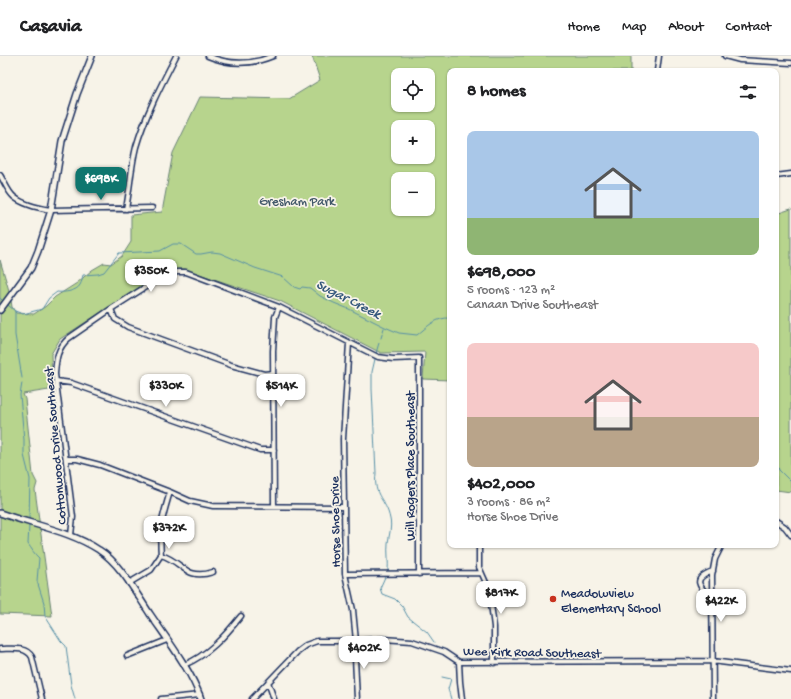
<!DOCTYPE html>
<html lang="en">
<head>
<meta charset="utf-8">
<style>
  body { margin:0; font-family:"Gochi Hand",sans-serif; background:#f6f6f6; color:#202124; height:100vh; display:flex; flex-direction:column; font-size:15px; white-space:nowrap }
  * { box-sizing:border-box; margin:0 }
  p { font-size:13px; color:#757577 }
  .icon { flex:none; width:22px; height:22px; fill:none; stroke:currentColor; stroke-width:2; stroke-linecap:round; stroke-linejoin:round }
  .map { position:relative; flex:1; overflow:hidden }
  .drawer { position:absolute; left:447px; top:12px; width:332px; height:480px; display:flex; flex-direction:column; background:#fff; border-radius:8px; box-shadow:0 1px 3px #0004 }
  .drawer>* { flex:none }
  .tools { position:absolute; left:391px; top:12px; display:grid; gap:8px }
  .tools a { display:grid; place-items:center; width:44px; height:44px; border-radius:8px; background:#fff; box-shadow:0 1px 3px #0004; font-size:20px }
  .price { position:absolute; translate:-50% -34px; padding:0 9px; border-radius:8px; background:#fff; color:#222; font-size:13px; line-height:26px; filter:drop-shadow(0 1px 2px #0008) }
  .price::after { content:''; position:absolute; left:50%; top:24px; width:12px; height:9px; margin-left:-6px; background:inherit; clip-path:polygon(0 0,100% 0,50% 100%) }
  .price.on { background:#0f766e; color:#fff }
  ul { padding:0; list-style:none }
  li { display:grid; align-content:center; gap:8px; height:212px; padding:0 20px }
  li span { display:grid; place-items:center; height:124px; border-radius:8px; color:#555 }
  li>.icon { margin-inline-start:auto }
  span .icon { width:72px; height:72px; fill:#fffc; stroke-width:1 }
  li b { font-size:17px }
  h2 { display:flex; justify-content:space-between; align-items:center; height:48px; padding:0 20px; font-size:17px }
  header { display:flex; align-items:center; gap:24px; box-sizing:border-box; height:56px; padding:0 20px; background:#fff; border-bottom:1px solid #e0e0e0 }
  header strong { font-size:19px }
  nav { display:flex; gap:22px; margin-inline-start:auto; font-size:14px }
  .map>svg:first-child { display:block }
  .green { fill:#b7d48d; stroke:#698276; fill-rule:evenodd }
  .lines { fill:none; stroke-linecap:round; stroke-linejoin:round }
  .stream { stroke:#568fa7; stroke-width:1 }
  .minor-casing { stroke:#1b2f5e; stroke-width:7 }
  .tertiary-casing { stroke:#1b2f5e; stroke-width:8 }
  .minor { stroke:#f7f3e8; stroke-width:4 }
  .tertiary { stroke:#f7f3e8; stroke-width:5 }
  .poi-dot { fill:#c8321e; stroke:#f7f3e8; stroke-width:1.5 }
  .labels { text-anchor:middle; stroke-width:3.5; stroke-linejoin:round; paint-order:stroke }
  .park-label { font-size:13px; fill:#42586a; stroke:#f7f3e8 }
  .street-label { font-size:13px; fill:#1b2f5e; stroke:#f7f3e8 }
  .poi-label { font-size:13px; fill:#1b2f5e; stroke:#f7f3e8; text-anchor:start }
  .water-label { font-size:14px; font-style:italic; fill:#34577c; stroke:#f7f3e8 }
</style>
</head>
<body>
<header>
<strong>Casavia</strong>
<nav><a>Home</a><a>Map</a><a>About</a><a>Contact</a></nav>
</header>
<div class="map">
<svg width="791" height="643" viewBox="0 0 791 643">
  <rect width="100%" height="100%" fill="#f7f3e8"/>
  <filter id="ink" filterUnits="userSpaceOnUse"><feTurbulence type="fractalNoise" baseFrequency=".025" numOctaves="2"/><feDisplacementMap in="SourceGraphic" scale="8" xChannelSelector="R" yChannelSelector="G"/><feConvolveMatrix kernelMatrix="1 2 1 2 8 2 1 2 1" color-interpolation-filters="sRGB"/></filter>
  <g filter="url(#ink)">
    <path class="green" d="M312 0H631V15H450V324L423 323 425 296 381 297 280 245 184 213 166 214 60 283 51 298 52 327H50L49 334 23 338 25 343 33 419 37 427 35 434 52 560 0 558V204L10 238 12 251 16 257 34 258 46 250 55 241 77 227 92 214 104 207 111 208 122 200 131 186V159L162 156 173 97 200 41 289 43 320 24ZM398 19H428V49H398ZM398 71H428V101H398ZM398 123H428V153H398Z
      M791 153V436L776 434V158Z"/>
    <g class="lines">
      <path class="stream" d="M0 242 3 245
        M8 249 15 255 23 258 42 253 49 242 57 236C64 237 77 235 80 229 82 226 82 222 83 219L98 218 104 216 119 197 160 195 173 188H181L196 198H201L212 196 220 197 255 212 283 221 294 231 300 233 302 231 310 232 320 240 334 247 349 253 385 271 399 277 417 279C427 271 436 261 450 262
        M15 255V279L22 322
        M381 282 384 272
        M376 297 379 287
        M375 303 372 316V333L376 417C373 442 386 442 390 463 392 471 389 479 388 487 387 496 389 506 388 515
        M22 327 20 339 24 384V399L30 423 29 463
        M776 407 779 414 791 426
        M29 470 28 488C32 493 34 498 39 502L37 525 44 547 45 560 61 585 66 590 71 629 75 643
        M385 521 380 532 382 538 395 543 402 550 408 561 427 576 434 586
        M442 621 451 623 448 633 451 643"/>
      <defs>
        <path id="minor" d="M208 0C229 9 251 9 273 0
          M725 0 740 4 791 7
          M657 15 659 0
          M0 119C4 125 8 136 14 141 24 149 38 152 51 154L152 152
          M776 120 791 118
          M126 153C130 132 131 111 136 91 145 60 161 29 176 0
          M111 253 115 263 128 271 231 309 264 318 273 317
          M349 287 343 383 345 518 353 554 356 585 355 602 357 643
          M56 325 71 327 260 394H274
          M67 403H77L100 409 170 436 190 445 213 450 344 451
          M274 450 273 295 275 261 279 251
          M776 465 785 471 791 479
          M71 479 73 461 55 318C56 304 57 292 69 282L111 253 158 223 177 216H186L279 251 378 301 393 303 419 302V518
          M479 489V511L487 529 491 548 494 571V607
          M161 499C184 506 185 525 213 516
          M345 518 481 517
          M129 527 151 514 161 499C159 472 162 462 170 436
          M712 543C700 531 690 523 713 515
          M0 593C11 593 26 590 32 601L42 643
          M127 600 167 584
          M459 606 460 626 462 643
          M184 609C208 599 225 580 241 560
          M268 626 274 643
          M161 643 200 639
          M252 643 298 595 306 589 317 585H356L383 583 412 585 444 596 459 606 712 605 791 615
          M713 643 712 519 715 503 722 489"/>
        <path id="tertiary" d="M0 254 31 212 38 195 51 154 62 85 77 38 92 0
          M0 457C33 469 70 475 99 494 120 507 136 537 150 558 167 583 191 614 201 643"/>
      </defs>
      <use href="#minor" class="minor-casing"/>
      <use href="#tertiary" class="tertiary-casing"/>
      <use href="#minor" class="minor"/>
      <use href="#tertiary" class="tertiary"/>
    </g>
  </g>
  <circle class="poi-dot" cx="553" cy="543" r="4"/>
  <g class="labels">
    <g class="park-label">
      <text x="297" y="149">Gresham Park</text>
    </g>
    <g class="street-label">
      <text transform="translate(54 390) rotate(-95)" y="5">Cottonwood Drive Southeast</text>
      <text transform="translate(409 410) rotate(-90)" y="5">Will Rogers Place Southeast</text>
      <text transform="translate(334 466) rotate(-91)" y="5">Horse Shoe Drive</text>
      <text transform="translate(532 595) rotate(1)" y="5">Wee Kirk Road Southeast</text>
    </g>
    <g class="poi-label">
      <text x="561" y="541">Meadowview<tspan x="561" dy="15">Elementary School</tspan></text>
    </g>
    <g class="water-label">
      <text transform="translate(349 242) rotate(27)" y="5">Sugar Creek</text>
    </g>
  </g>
</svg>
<div class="tools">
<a><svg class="icon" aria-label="locate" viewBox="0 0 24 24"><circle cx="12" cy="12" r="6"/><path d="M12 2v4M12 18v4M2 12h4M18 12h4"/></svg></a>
<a>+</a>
<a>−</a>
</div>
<b class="price on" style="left:101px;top:145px">$698K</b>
<b class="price" style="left:151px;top:237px">$350K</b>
<b class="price" style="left:166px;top:352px">$330K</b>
<b class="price" style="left:281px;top:352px">$514K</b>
<b class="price" style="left:169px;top:494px">$372K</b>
<b class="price" style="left:501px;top:559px">$817K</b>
<b class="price" style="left:721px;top:567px">$422K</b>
<b class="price" style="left:364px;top:614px">$402K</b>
<section class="drawer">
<h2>8 homes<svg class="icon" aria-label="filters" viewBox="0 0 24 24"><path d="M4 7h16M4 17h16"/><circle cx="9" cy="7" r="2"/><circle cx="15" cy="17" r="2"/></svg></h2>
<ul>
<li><span style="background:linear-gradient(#a9c7e8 70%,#8fb573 0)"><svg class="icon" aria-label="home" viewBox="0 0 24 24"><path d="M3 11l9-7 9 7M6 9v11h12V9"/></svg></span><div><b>$698,000</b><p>5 rooms · 123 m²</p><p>Canaan Drive Southeast</p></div></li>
<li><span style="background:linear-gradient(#f6c9c9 60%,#b9a48a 0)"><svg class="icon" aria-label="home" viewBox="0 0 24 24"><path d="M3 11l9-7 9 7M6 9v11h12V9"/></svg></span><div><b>$402,000</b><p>3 rooms · 86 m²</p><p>Horse Shoe Drive</p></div></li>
</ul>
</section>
</div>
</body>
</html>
